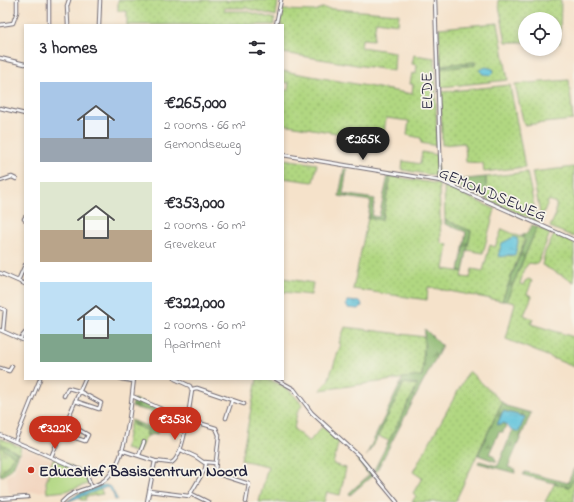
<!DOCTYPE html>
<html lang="en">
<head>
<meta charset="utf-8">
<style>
  body { margin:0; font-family:"Indie Flower",sans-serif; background:#f2f2f3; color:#2b2b33; height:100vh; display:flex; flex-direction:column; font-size:15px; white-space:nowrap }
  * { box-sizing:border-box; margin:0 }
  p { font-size:13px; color:#7c7c81 }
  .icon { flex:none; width:22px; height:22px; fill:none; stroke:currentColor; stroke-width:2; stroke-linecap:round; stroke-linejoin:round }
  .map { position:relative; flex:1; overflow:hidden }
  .side { position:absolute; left:24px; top:24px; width:260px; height:356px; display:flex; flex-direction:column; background:#fff; border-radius:0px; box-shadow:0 2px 6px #0003 }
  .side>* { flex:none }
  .tools { position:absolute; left:518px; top:12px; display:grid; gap:8px }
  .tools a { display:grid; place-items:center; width:44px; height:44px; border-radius:50%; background:#fff; box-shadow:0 2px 6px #0003; font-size:20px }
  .price { position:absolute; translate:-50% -34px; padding:0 9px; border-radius:14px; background:#c8321e; color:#fff; font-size:13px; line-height:26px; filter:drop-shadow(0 1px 2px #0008) }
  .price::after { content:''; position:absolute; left:50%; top:24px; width:12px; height:9px; margin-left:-6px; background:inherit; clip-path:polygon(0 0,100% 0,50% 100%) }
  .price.active { background:#222; color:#fff }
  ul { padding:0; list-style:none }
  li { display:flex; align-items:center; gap:12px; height:100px; padding:0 16px }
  li span { display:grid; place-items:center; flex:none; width:112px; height:80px; border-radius:0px; color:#555 }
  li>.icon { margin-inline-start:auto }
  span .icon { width:48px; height:48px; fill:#fffc; stroke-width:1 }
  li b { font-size:17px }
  h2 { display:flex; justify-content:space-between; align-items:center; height:48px; padding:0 16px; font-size:17px }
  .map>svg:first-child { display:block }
  .built { fill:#f2d4be }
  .grass { fill:url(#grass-dots); stroke:#6a7c5e; fill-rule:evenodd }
  .forest { fill:url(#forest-firs); stroke:#576d55 }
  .cemetery { fill:url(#cemetery-stones); stroke:#6a7c5e }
  .park { fill:#b1d781; stroke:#6a7c5e }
  .water { fill:url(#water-ripples); stroke:#40728c }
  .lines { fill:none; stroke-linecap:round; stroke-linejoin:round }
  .street-casing { stroke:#6c656d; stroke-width:4.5 }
  .street { stroke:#fff; stroke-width:2.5 }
  .poi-dot { fill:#c8321e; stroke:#f7f3e8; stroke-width:1.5 }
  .labels { text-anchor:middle; stroke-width:3.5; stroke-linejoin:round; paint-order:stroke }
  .street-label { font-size:16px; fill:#22223b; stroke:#f7f3e8 }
  .poi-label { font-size:16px; font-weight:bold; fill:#22223b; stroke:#f7f3e8; text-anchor:start }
</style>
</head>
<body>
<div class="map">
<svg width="574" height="502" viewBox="0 0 574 502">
  <defs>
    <pattern id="grass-dots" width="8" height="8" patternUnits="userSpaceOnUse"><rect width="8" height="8" fill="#b1d781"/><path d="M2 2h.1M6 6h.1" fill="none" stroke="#98b870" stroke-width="1.8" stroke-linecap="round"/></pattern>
    <pattern id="forest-firs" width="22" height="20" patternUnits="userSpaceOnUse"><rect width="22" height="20" fill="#8cb86f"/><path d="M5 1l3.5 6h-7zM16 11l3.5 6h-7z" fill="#72955c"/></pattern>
    <pattern id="cemetery-stones" width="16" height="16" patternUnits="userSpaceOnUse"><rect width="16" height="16" fill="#b1d781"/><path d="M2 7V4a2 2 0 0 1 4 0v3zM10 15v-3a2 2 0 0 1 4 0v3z" fill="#98b870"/></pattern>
    <pattern id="water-ripples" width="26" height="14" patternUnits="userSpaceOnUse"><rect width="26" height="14" fill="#5ec3dc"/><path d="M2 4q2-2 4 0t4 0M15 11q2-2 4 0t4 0" fill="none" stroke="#51a7be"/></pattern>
  </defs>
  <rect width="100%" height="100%" fill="#f7f3e8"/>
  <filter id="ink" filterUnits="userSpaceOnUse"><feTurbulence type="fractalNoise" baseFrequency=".025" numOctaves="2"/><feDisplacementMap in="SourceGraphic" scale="8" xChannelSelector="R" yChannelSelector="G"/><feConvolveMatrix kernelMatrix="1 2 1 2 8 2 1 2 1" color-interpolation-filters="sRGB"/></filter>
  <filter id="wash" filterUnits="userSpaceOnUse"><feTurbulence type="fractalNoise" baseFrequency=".012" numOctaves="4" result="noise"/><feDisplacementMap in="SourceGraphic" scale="16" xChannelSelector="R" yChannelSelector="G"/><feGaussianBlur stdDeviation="0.9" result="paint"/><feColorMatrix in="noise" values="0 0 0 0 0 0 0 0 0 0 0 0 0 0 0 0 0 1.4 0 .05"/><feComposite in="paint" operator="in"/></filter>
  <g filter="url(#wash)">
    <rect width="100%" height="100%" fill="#f5e2ca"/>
    <path class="built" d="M23 448 53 460 46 481 47 491 9 493 7 476 14 472Z"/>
    <path class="grass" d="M118 0H227V2L230 0H278L276 16 246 8H225L224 11H246L275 19 274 25H127V11H118Z
      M498 0H561L560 43H555V19H525V42H506Z
      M322 8 399 14 398 24 376 21 373 40 362 39 361 47 395 52 394 71 283 53V25H279L282 10 315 11Z
      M498 23 508 80 441 87 440 69 475 65V62L440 65 439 28Z
      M414 55 435 58 437 146 421 143V138L407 135 409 121 386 118 383 141 283 124V89L288 91 289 83 283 82V71L412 94 413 84H410L412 73 416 74 417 65 412 64Z
      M569 80 573 120 524 125 515 84Z
      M510 85 525 167 484 172 483 163 466 162 465 143 442 145 441 92Z
      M422 152 437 155 438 176 402 170 403 161 420 164Z
      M283 159 317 164 313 182 283 178Z
      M574 167V237L550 227 556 214V203L549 200 541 218 532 172Z
      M527 172 537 220 536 221 486 199V177Z
      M391 176 439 184 441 243 448 245 444 269 463 272 462 277 470 278 472 269 483 271 490 245 495 247 502 229 525 239 502 301 428 287 427 300 353 289 368 218 382 220ZM514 237 518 242 515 247 516 251 512 256 507 255 501 249C501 239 509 243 514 237Z
      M444 186 495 209 483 253 467 250 471 231 445 220Z
      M537 227 550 233 539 261 535 264 529 263 524 269 520 284 523 285 525 281 529 279 532 281 527 294 532 296 524 315 533 319 531 324 574 337V367L506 339 515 303 506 301Z
      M554 235 574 243V282L542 265 545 252Z
      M283 278 313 283 311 295 283 292Z
      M345 327 425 337 422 376 320 390 328 381 341 344 339 343Z
      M469 371 502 402 455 502H412L416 496 413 493 422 478 413 472Z
      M257 379C277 379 291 389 302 405L297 413 294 429 309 442 322 427 339 440 333 464 346 468 340 495 327 492 324 502H259L268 466 241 460Z
      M404 383 418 385 389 441 378 436Z
      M131 420 133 421V425L147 430 146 435 148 436 144 440 138 453 125 449Z
      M0 438 21 447 19 454 0 443Z
      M574 478V502H545L555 483 569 487Z
      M99 486 103 494 85 497 86 500H81L77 494Z"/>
    <path class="forest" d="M475 62V65L440 69V65Z
      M344 169H347L343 194 375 199 372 216 379 217 388 176H391L382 220 368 218 371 201 339 196Z
      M486 177V199L448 182V181Z
      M445 220 471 231 463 272 459 271 466 232 445 224Z
      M532 225 537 227 506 301H502L525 241 521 235 527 233Z
      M425 329 442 346 376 472 374 470 418 384 404 383 373 446 366 456 403 378 422 376Z
      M134 399 166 413 158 433 148 436 146 435 147 430 133 424V421L155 429 161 414 132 407Z
      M502 402 506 406 531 413 508 467 516 470 515 473 478 463 479 461 498 466 513 429 519 431 525 417 503 411 497 425 502 422 506 425 503 432H499L489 454 493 455 497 462 478 455Z
      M0 443 19 454 13 467 3 476 0 475 14 456 0 447Z
      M360 459 373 475 350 495 349 493 369 475 358 461Z
      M574 468V478L569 487 523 475 525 472 568 483Z"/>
    <path class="cemetery" d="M0 447 14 456 0 475Z"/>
    <path class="park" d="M53 459C65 465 88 468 88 484L66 491 47 493 46 482Z"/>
    <path class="water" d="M486 67 493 69 494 72 491 75 483 74 479 70Z
      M514 237 517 238 518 242 515 255H508L502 257 498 256 502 243Z
      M347 301 361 302 362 306 359 309 348 308 346 305Z
      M503 411 525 417 519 432 510 429 504 423 497 425Z
      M105 485 111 487 117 499 115 500 113 493 107 487 66 502 77 495Z"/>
  </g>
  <g filter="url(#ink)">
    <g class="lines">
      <defs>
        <path id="street" d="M435 0 441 181
          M0 25 13 23 17 12V0
          M49 25V0
          M68 25 67 6 69 0
          M99 25 100 0
          M276 25 281 0
          M0 58 25 64
          M0 108 25 114
          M283 155 441 181 574 240
          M0 181 12 177 16 179
          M25 217 24 219 25 220
          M0 273 25 284
          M18 281 25 265
          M0 308 5 310 3 331
          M0 330 25 341
          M20 339 25 333
          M0 368 9 371 12 366
          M121 379 133 381
          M276 379 294 389 312 413 358 455 397 502
          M192 389 197 388 244 404
          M64 396 68 388 79 391 101 403 99 409 75 401
          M132 396 168 412
          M175 413 187 416
          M226 418 232 400
          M186 419 216 428 219 435 215 471 221 475 249 484 246 502
          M51 428 55 420 66 422 88 435 85 441 61 433
          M0 435 83 471 87 475 91 486
          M15 441 40 379
          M121 450 155 461 171 463C184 458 189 406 192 391L190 386 175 379
          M139 455 144 442
          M51 457 85 379
          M205 462 215 463
          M149 491 189 496 205 469 206 464 196 457 181 450
          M192 494 208 502
          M0 499 28 497
          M62 502C73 489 89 490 102 482 128 465 130 407 134 379
          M147 502 155 461"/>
      </defs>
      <use href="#street" class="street-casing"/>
      <use href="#street" class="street"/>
    </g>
  </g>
  <circle class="poi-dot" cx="31" cy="470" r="4"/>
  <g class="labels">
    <g class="street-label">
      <text transform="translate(426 91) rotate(-91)" y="6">ELDE</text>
      <text transform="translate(493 193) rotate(23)" y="6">GEMONDSEWEG</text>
    </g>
    <g class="poi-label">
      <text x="39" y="476">Educatief Basiscentrum Noord</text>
    </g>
  </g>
</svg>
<div class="tools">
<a><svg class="icon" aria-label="locate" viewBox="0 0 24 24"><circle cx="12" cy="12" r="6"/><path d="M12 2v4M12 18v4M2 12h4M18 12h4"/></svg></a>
</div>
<b class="price active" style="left:363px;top:161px">€265K</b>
<b class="price" style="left:175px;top:441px">€353K</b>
<b class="price" style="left:55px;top:450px">€322K</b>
<section class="side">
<h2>3 homes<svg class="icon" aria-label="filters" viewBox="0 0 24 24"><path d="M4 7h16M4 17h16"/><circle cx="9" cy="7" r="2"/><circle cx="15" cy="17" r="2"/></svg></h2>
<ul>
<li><span style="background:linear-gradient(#a9c7e8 70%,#9aa5b1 0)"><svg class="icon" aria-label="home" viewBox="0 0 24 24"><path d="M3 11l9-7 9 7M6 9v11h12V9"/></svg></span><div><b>€265,000</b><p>2 rooms · 66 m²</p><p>Gemondseweg</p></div></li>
<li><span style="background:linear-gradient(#dfe7d0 60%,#b9a48a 0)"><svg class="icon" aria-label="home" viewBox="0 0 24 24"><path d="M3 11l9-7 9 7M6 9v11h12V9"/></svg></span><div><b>€353,000</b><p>2 rooms · 60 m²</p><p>Grevekeur</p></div></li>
<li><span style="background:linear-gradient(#bfe0f5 65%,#7fa58c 0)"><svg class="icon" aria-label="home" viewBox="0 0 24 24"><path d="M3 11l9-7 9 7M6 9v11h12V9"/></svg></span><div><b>€322,000</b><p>2 rooms · 60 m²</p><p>Apartment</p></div></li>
</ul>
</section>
</div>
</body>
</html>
